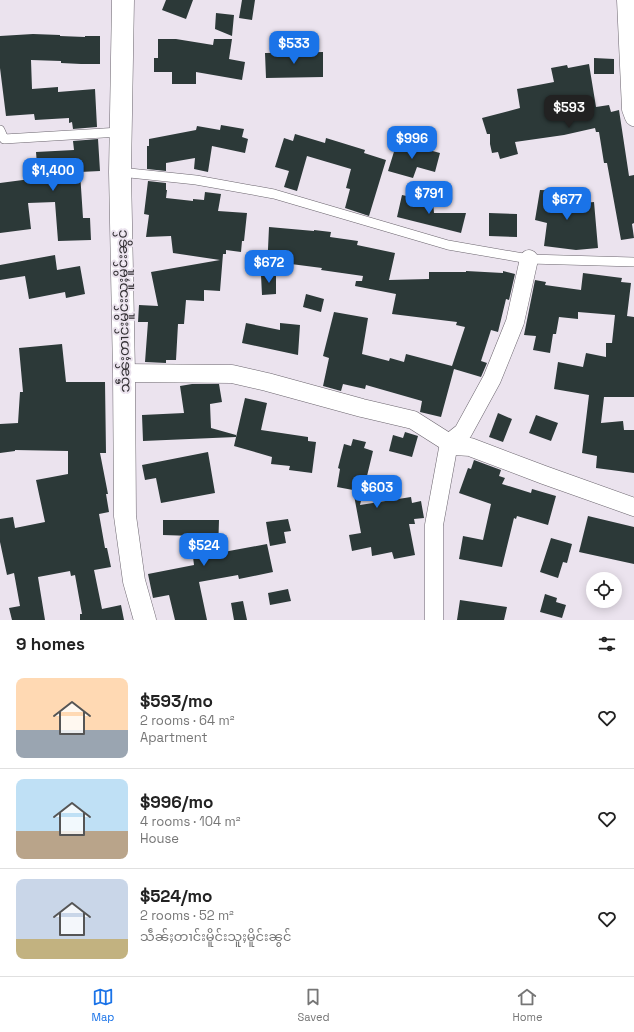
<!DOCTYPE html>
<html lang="en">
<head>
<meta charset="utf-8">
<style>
  body { margin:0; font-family:"Space Grotesk","Noto Sans Myanmar",sans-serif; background:#f2f2f2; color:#222; height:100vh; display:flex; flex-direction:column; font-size:15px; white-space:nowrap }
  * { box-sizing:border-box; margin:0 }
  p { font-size:13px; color:#767676 }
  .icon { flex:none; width:22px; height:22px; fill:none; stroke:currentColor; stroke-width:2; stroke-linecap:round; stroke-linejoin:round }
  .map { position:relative; height:620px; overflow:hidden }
  .drawer { display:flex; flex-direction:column; background:#fff; flex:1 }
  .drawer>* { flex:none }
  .controls { position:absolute; left:586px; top:572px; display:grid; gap:8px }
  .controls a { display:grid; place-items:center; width:36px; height:36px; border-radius:50%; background:#fff; box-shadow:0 2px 10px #0003; font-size:20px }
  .price { position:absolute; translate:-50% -34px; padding:0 9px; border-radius:8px; background:#1a73e8; color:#fff; font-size:13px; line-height:26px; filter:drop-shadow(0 1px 2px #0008) }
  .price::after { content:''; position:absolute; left:50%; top:24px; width:12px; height:9px; margin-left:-6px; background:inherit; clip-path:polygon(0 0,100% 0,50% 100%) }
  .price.on { background:#222; color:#fff }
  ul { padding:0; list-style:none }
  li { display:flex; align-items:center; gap:12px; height:100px; padding:0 16px }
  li+li { border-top:1px solid #e0e0e0 }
  li span { display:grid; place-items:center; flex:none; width:112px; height:80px; border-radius:8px; color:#555 }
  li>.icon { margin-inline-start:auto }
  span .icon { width:48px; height:48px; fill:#fffc; stroke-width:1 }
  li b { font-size:17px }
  h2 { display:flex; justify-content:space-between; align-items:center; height:48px; padding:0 16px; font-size:17px }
  .tab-bar { display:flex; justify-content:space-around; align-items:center; height:56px; border-top:1px solid #e0e0e0; background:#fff; font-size:11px; color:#767676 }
  .tab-bar a { display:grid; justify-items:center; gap:2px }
  .tab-bar .on { color:#1a73e8 }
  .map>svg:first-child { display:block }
  .building { fill:#2c3938 }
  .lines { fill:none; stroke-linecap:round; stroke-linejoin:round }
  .service-casing { stroke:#6b656e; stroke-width:10 }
  .minor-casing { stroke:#6b656e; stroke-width:19 }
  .secondary-casing { stroke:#6b656e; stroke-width:23 }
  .service { stroke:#fff; stroke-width:9 }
  .minor { stroke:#fff; stroke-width:18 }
  .secondary { stroke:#fff; stroke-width:22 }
  .labels { text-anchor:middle; stroke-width:4; stroke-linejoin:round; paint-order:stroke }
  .street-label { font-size:14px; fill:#333034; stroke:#ebe3ee }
</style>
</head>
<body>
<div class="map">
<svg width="634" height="620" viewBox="0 0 634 620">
  <rect width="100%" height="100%" fill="#ebe3ee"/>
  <path class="building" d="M166 0H193L186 19 162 10Z
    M242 0H255L252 20 239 18Z
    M216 13 234 15 232 36 215 29Z
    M33 34 60 35V36L85 37V36H100V64H81L61 63V61L31 60 32 89 58 87V92L95 89 97 127 73 129 72 122 69 123V118L35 120 34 114 6 116 0 68V36Z
    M158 39H176L213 45 214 39H232L229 59 245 62 242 80 196 72V84H172V72H154V58H158Z
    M323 52V77L266 78 265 53Z
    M594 58 614 59V74H594Z
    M589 64 596 107 609 105 611 112 619 110 629 176 634 175V223L632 224 634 238 621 240 607 163H604L599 132H596L595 128 564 135 515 142 518 154 500 159 498 152 492 153 490 144V134H487L482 118 520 108 517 89 554 82 551 68 567 65 568 68Z
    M221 125 244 129 242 137 248 139 245 153 212 146 208 172 194 169 195 158 166 163V171L147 169V146H149V139L196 130 197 126 220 130Z
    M295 134 325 143 326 138 365 150 364 153 386 160 369 216 345 208 350 189 346 188 351 169 307 156 297 191 284 187 289 171 275 167 284 138 293 141Z
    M98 139 100 171 80 172 83 218H90L91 240 58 241 55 202 28 203 31 229 0 233V183L38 178 36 152 74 150 73 141Z
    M397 142 424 151 425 149 440 153 435 172 417 167 413 178 388 171Z
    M148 181 166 183V190H167L166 198 193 201V199L204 200 205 192 221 194 218 211 247 213 244 241H242L241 252 226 250V254H223L220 291 204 290V301L186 300 184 324H178L176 360H166V363L145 362 148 322H138L139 305 158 306 151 272 220 260 173 253 171 236 146 237 149 215 144 214Z
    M540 190 574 191 573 204 594 202 598 248 576 250 544 246 547 223 535 220Z
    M402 195 433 202 434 213H466L461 233 397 217Z
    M489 213 517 214V237L489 236Z
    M269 227 314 231V230L331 232 330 237 358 241 357 245 395 253 389 280 429 279V272H466V271L503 273V271L515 274 509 300 506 299 498 332 491 330 481 361 487 363 481 377 454 369 441 417 420 412 422 401 366 385 365 389 343 384 341 391 323 386 329 358 323 356 334 312 368 318 362 354 389 361 390 358 404 362 406 354 452 366 465 327 456 325 457 322 392 314 396 294 355 286 356 281H362L363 276 321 270 322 268 291 264 290 273 267 271Z
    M55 255 57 270 80 266 85 294 66 298 65 292 29 299 25 276 0 280V265Z
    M583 273 622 278 621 282 631 283 627 316 634 317V397H604L601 423 623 421 624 430H634V473L596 468 597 456 582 453 589 395 554 389 558 362 583 367 586 353 606 357V343H612L615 315 578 312V319L559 317 556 334H553L550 353 533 350 536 336 524 335 535 280 546 282 545 285 581 290Z
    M276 274V294L262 295 261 275Z
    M306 294 324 299 321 312 303 307Z
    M246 323 280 330V323L300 325 298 355 242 343Z
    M62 344 66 382H105L106 453H100L108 494H106L109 512 99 514 105 548H107L111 567 94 570 102 609 121 605 124 620H80V614H82L75 575 71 576 70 571 38 577 45 620H12L9 608 20 606 14 573 7 575 0 542V519L13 517 15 528 45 522 36 480 68 474V451L15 450V451L0 453V424L18 423 20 392H23L19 348Z
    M192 384H219L222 402 210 404 211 428 236 435V437L143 441 142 415 184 413 180 386Z
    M245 398 267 403 261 430 308 437V441L316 442 312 473 289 470 290 466 271 464 272 457 234 446Z
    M498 413 512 419 503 442 489 437Z
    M536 415 558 423 551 441 529 433Z
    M405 432 418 436 412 457 389 451 393 435 403 438Z
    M353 439 366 442 364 448 373 451 360 505 411 497 412 503 421 501 424 518 414 519 415 524H409L415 555 394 559 392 552 372 556 371 547 352 551 349 535 361 533 353 490 337 487 340 469 338 468 344 444 351 446Z
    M208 452 215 493 161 503 156 478 145 480 142 465Z
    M474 460 501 470 499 476 505 478 502 484 531 493 532 489 556 496 548 525 517 516 516 519 514 518 502 567 459 559 463 536 483 540 491 504 459 493 468 468 471 469Z
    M588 516 634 527V564L579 552Z
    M288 519 291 531 284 532 286 543 270 546 266 522Z
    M163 520H219L218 553 267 544 273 572 239 579 238 575 199 582 207 620H175L169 595 153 598 148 574 194 565 193 557V536L163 535Z
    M551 538 572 544 567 563 563 562 558 578 540 572Z
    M288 589 291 601 270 605 268 593Z
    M545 594 557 598 556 602 566 605 562 618 540 612Z
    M460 600 507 607 504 620H457Z
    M243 601 247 620H234L231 603Z"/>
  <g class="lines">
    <defs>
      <path id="service" d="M0 130 4 139 120 132
        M120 172 196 180 274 194 448 245 529 259 634 262"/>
      <path id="minor" d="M626 0 631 109 634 117
        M124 373 232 374 267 382 362 408 413 420 454 446 470 447 544 475 634 507
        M434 620V525L449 443 463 432 492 379 515 322 529 259"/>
      <path id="secondary" d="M123 0 120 172 124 373 125 516 134 581 145 620"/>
    </defs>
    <use href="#service" class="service-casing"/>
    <use href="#minor" class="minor-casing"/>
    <use href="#secondary" class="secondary-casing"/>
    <use href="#service" class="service"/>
    <use href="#minor" class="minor"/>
    <use href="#secondary" class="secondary"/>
  </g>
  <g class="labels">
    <g class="street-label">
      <text transform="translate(123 311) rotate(-91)" y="5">သဵၼ်ႈတၢင်းမိူင်းသူႈမိူင်းၼွင်</text>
    </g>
  </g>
</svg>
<div class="controls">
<a><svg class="icon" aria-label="locate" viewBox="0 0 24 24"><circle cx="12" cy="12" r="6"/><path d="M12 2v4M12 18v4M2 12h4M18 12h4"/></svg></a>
</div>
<b class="price" style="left:294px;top:65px">$533</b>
<b class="price on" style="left:569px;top:129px">$593</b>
<b class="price" style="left:412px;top:160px">$996</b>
<b class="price" style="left:53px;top:192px">$1,400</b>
<b class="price" style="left:429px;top:215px">$791</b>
<b class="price" style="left:567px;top:221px">$677</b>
<b class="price" style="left:269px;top:284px">$672</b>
<b class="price" style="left:377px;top:509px">$603</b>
<b class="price" style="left:204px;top:567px">$524</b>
</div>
<section class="drawer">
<h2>9 homes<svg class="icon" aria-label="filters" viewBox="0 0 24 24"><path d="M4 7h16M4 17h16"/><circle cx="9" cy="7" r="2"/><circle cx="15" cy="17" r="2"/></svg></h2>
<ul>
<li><span style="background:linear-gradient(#ffd9b3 65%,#9aa5b1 0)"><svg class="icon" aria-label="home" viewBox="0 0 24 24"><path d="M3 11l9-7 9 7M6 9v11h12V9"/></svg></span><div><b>$593/mo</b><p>2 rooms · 64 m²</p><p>Apartment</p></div><svg class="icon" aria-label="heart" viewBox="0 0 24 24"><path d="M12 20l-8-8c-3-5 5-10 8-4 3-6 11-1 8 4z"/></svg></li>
<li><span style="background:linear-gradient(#bfe0f5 65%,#b9a48a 0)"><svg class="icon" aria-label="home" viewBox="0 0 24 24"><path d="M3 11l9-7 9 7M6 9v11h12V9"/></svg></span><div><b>$996/mo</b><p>4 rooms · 104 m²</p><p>House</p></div><svg class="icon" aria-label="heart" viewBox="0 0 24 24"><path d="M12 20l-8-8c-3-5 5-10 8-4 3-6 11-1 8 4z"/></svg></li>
<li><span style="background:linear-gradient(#c9d6e8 75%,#c2b280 0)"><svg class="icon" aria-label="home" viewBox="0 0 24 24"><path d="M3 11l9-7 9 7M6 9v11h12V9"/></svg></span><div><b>$524/mo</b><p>2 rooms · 52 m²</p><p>သဵၼ်ႈတၢင်းမိူင်းသူႈမိူင်းၼွင်</p></div><svg class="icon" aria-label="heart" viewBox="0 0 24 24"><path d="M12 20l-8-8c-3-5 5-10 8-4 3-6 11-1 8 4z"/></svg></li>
</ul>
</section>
<nav class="tab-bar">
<a class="on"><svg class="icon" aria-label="map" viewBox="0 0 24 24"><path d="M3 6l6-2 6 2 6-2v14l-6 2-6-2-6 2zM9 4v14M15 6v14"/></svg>Map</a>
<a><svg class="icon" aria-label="saved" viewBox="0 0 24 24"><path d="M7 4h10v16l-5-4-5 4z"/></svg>Saved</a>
<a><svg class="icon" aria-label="home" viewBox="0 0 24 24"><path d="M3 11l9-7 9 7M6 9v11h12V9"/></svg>Home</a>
</nav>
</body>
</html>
